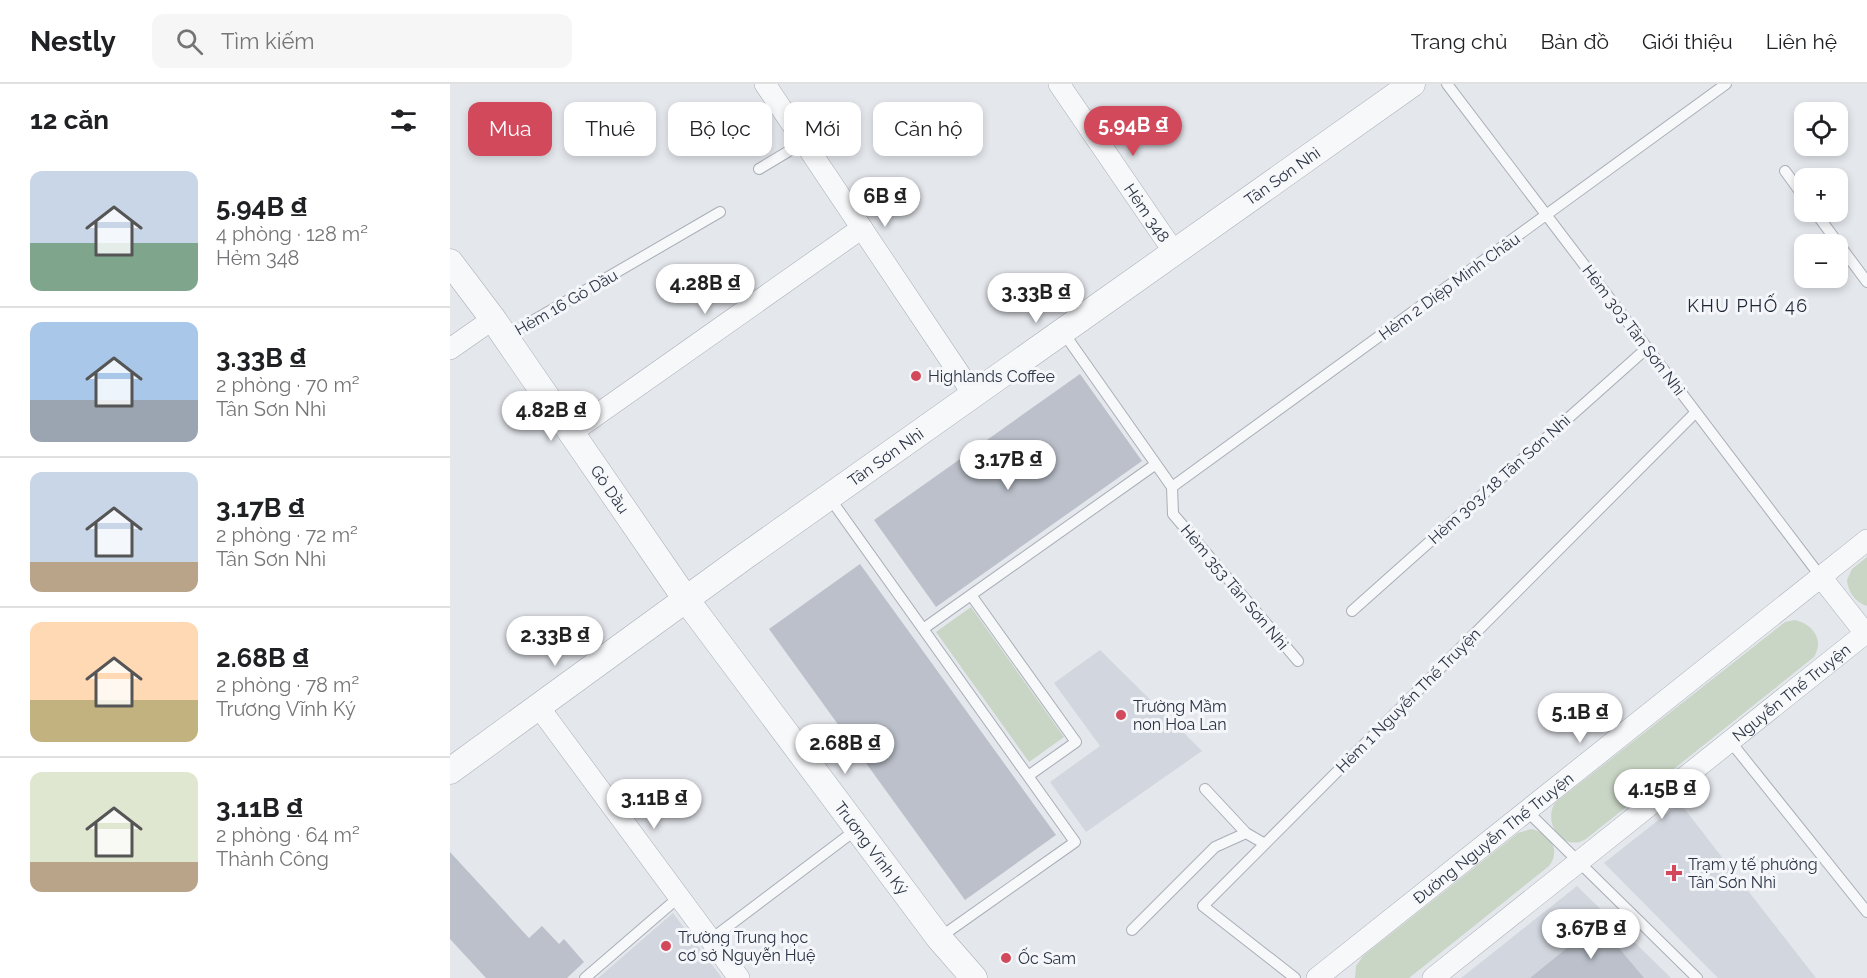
<!DOCTYPE html>
<html lang="vi">
<head>
<meta charset="utf-8">
<style>
  body { margin:0; font-family:Raleway,sans-serif; background:#f6f6f6; color:#202124; height:100vh; display:flex; flex-direction:column; font-size:22px; white-space:nowrap }
  * { box-sizing:border-box; margin:0 }
  p { font-size:20px; color:#757577 }
  .icon { flex:none; width:33px; height:33px; fill:none; stroke:currentColor; stroke-width:2; stroke-linecap:round; stroke-linejoin:round }
  .map { position:relative; flex:1; overflow:hidden }
  .sheet { display:flex; flex-direction:column; background:#fff; width:450px }
  .sheet>* { flex:none }
  .top-card { position:absolute; left:18px; top:18px; width:570px; height:54px; display:flex; gap:12px }
  .controls { position:absolute; left:1344px; top:18px; display:grid; gap:12px }
  .controls a { display:grid; place-items:center; width:54px; height:54px; border-radius:12px; background:#fff; box-shadow:0 3px 9px #0003; font-size:30px }
  .price { position:absolute; translate:-50% -51px; padding:0 14px; border-radius:21px; background:#fff; color:#222; font-size:20px; line-height:39px; filter:drop-shadow(0 2px 3px #0008) }
  .price::after { content:''; position:absolute; left:50%; top:36px; width:18px; height:14px; margin-left:-9px; background:inherit; clip-path:polygon(0 0,100% 0,50% 100%) }
  .price.active { background:#d1495b; color:#fff }
  ul { padding:0; list-style:none }
  li { display:flex; align-items:center; gap:18px; height:150px; padding:0 30px }
  li+li { border-top:2px solid #e0e0e0 }
  li span { display:grid; place-items:center; flex:none; width:168px; height:120px; border-radius:12px; color:#555 }
  li>.icon { margin-inline-start:auto }
  span .icon { width:72px; height:72px; fill:#fffc; stroke-width:1 }
  li b { font-size:26px }
  h2 { display:flex; justify-content:space-between; align-items:center; height:72px; padding:0 30px; font-size:26px }
  .chip { padding:0 21px; border-radius:12px; background:#fff; box-shadow:0 3px 9px #0003; font-size:21px; line-height:54px }
  .chip.active { background:#d1495b; color:#fff }
  header { display:flex; align-items:center; gap:36px; box-sizing:border-box; height:84px; padding:0 30px; background:#fff; border-bottom:2px solid #e0e0e0 }
  header strong { font-size:28px }
  nav { display:flex; gap:33px; margin-inline-start:auto; font-size:21px }
  .search { width:420px; height:54px; background:#f6f6f6; display:flex; align-items:center; gap:15px; box-sizing:border-box; padding:0 21px; border-radius:12px; color:#757577; font-size:22px }
  main { display:flex; flex:1; min-height:0 }
  .map>svg:first-child { display:block }
  .built { fill:#d2d6de }
  .green { fill:#c9d6c5 }
  .building { fill:#bbc0ca }
  .lines { fill:none; stroke-linecap:round; stroke-linejoin:round }
  .service-casing { stroke:#a9aeb7; stroke-width:12 }
  .minor-casing { stroke:#a9aeb7; stroke-width:22 }
  .tertiary-casing { stroke:#a9aeb7; stroke-width:27 }
  .service { stroke:#f7f8fa; stroke-width:10 }
  .minor { stroke:#f7f8fa; stroke-width:21 }
  .tertiary { stroke:#f7f8fa; stroke-width:26 }
  .poi-dot { fill:#d1495b; stroke:#f4f6f9; stroke-width:2 }
  .labels { text-anchor:middle; stroke-width:6; stroke-linejoin:round; paint-order:stroke }
  .street-label { font-size:16px; fill:#2b3445; stroke:#f4f6f9 }
  .poi-label { font-size:16px; fill:#2b3445; stroke:#f4f6f9; text-anchor:start }
  .neighbourhood-label { font-size:18px; letter-spacing:1.5px; fill:#1d2536; stroke:#f4f6f9 }
</style>
</head>
<body>
<header>
<strong>Nestly</strong>
<div class="search"><svg class="icon" aria-label="search" viewBox="0 0 24 24"><circle cx="10" cy="10" r="6"/><path d="M15 15l6 6"/></svg>Tìm kiếm</div>
<nav><a>Trang chủ</a><a>Bản đồ</a><a>Giới thiệu</a><a>Liên hệ</a></nav>
</header>
<main>
<section class="sheet">
<h2>12 căn<svg class="icon" aria-label="filters" viewBox="0 0 24 24"><path d="M4 7h16M4 17h16"/><circle cx="9" cy="7" r="2"/><circle cx="15" cy="17" r="2"/></svg></h2>
<ul>
<li><span style="background:linear-gradient(#c9d6e8 60%,#7fa58c 0)"><svg class="icon" aria-label="home" viewBox="0 0 24 24"><path d="M3 11l9-7 9 7M6 9v11h12V9"/></svg></span><div><b>5.94B ₫</b><p>4 phòng · 128 m²</p><p>Hẻm 348</p></div></li>
<li><span style="background:linear-gradient(#a9c7e8 65%,#9aa5b1 0)"><svg class="icon" aria-label="home" viewBox="0 0 24 24"><path d="M3 11l9-7 9 7M6 9v11h12V9"/></svg></span><div><b>3.33B ₫</b><p>2 phòng · 70 m²</p><p>Tân Sơn Nhì</p></div></li>
<li><span style="background:linear-gradient(#c9d6e8 75%,#b9a48a 0)"><svg class="icon" aria-label="home" viewBox="0 0 24 24"><path d="M3 11l9-7 9 7M6 9v11h12V9"/></svg></span><div><b>3.17B ₫</b><p>2 phòng · 72 m²</p><p>Tân Sơn Nhì</p></div></li>
<li><span style="background:linear-gradient(#ffd9b3 65%,#c2b280 0)"><svg class="icon" aria-label="home" viewBox="0 0 24 24"><path d="M3 11l9-7 9 7M6 9v11h12V9"/></svg></span><div><b>2.68B ₫</b><p>2 phòng · 78 m²</p><p>Trương Vĩnh Ký</p></div></li>
<li><span style="background:linear-gradient(#dfe7d0 75%,#b9a48a 0)"><svg class="icon" aria-label="home" viewBox="0 0 24 24"><path d="M3 11l9-7 9 7M6 9v11h12V9"/></svg></span><div><b>3.11B ₫</b><p>2 phòng · 64 m²</p><p>Thành Công</p></div></li>
</ul>
</section>
<div class="map">
<svg width="1417" height="894" viewBox="0 0 1417 894">
  <rect width="100%" height="100%" fill="#e4e7ec"/>
  <path class="built" d="M650 566 752 667 636 748 600 698 650 662 604 599Z
    M1230 719 1292 799 1366 894H1268L1154 779Z
    M1127 802 1221 894H1011Z
    M223 829 272 894H148Z"/>
  <path class="green" d="M1417 473V522C1405 518 1398 508 1397 496L1402 485Z
    M521 523 614 653 579 678 486 548Z
    M1345 536C1362 540 1375 555 1364 573L1136 755C1114 769 1092 739 1105 719L1335 538Z
    M1081 745C1099 748 1112 765 1099 782L959 894H905L906 882 913 872 1068 749Z"/>
  <path class="building" d="M630 290 692 377 486 523 424 436Z
    M410 480 606 751 515 816 319 545Z
    M0 768 79 854 92 842 109 860 114 855 134 878 117 894H36L0 855Z
    M1148 839 1194 894H1080Z"/>
  <g class="lines">
    <defs>
      <path id="service" d="M997 0 1371 493
        M309 85 354 58
        M1335 87 1354 113
        M1365 128 1417 198
        M613 248 722 403 723 430 848 577
        M55 253 270 128
        M722 403 1276 0
        M379 413 625 758 489 854
        M521 511 626 658 578 692
        M902 527 1197 264
        M473 545 706 380
        M1280 657 1417 828
        M755 705 796 749
        M1077 727 1247 894
        M682 846 765 763 796 749 815 760
        M260 856 407 745
        M135 894 229 813
        M845 894 753 822 1246 328"/>
      <g id="minor">
        <path d="M315 0 523 310"/>
        <path id="s1" d="M609 0 724 168"/>
        <path d="M0 265 43 235"/>
        <path d="M121 349 412 144"/>
        <path d="M1371 493 1415 549"/>
        <path d="M88 622 289 894"/>
        <path id="s2" d="M867 894 1417 456"/>
        <path id="s3" d="M983 894 1417 548"/>
      </g>
      <g id="tertiary">
        <path id="s4" d="M0 178 43 235 235 514 489 854 524 894"/>
        <path id="s5" d="M0 687 294 473 962 0"/>
      </g>
    </defs>
    <use href="#service" class="service-casing"/>
    <use href="#minor" class="minor-casing"/>
    <use href="#tertiary" class="tertiary-casing"/>
    <use href="#service" class="service"/>
    <use href="#minor" class="minor"/>
    <use href="#tertiary" class="tertiary"/>
  </g>
  <g class="poi-dot">
    <circle cx="466" cy="292" r="6"/>
    <circle cx="671" cy="631" r="6"/>
    <path d="M1221 780h6v6h6v6h-6v6h-6v-6h-6v-6h6z"/>
    <circle cx="216" cy="862" r="6"/>
    <circle cx="556" cy="874" r="6"/>
  </g>
  <g class="labels">
    <g class="street-label">
      <text dy="6" stroke="none"><textPath href="#s5" startOffset="1023">Tân Sơn Nhì</textPath></text>
      <text dy="6" stroke="none"><textPath href="#s1" startOffset="156">Hẻm 348</textPath></text>
      <text transform="translate(999 202) rotate(-36)" y="6">Hẻm 2 Diệp Minh Châu</text>
      <text transform="translate(116 218) rotate(-30)" y="6">Hẻm 16 Gò Dầu</text>
      <text transform="translate(1184 246) rotate(53)" y="6">Hẻm 303 Tân Sơn Nhì</text>
      <text dy="6" stroke="none"><textPath href="#s5" startOffset="537">Tân Sơn Nhì</textPath></text>
      <text transform="translate(1049 395) rotate(-42)" y="6">Hẻm 303/18 Tân Sơn Nhì</text>
      <text dy="6" stroke="none"><textPath href="#s4" startOffset="278">Gò Dầu</textPath></text>
      <text transform="translate(785 503) rotate(50)" y="6">Hẻm 353 Tân Sơn Nhì</text>
      <text dy="6" stroke="none"><textPath href="#s3" startOffset="458">Nguyễn Thế Truyện</textPath></text>
      <text transform="translate(958 616) rotate(-45)" y="6">Hẻm 1 Nguyễn Thế Truyện</text>
      <text dy="6" stroke="none"><textPath href="#s2" startOffset="225">Đường Nguyễn Thế Truyện</textPath></text>
      <text dy="6" stroke="none"><textPath href="#s4" startOffset="722">Trương Vĩnh Ký</textPath></text>
    </g>
    <g class="poi-label">
      <text x="478" y="298">Highlands Coffee</text>
      <text x="683" y="628">Trường Mầm<tspan x="683" dy="18">non Hoa Lan</tspan></text>
      <text x="1238" y="786">Trạm y tế phường<tspan x="1238" dy="18">Tân Sơn Nhì</tspan></text>
      <text x="228" y="859">Trường Trung học<tspan x="228" dy="18">cơ sở Nguyễn Huệ</tspan></text>
      <text x="568" y="880">Ốc Sam</text>
    </g>
    <g class="neighbourhood-label">
      <text x="1298" y="228">KHU PHỐ 46</text>
    </g>
  </g>
</svg>
<div class="controls">
<a><svg class="icon" aria-label="locate" viewBox="0 0 24 24"><circle cx="12" cy="12" r="6"/><path d="M12 2v4M12 18v4M2 12h4M18 12h4"/></svg></a>
<a>+</a>
<a>−</a>
</div>
<b class="price active" style="left:683px;top:73px">5.94B ₫</b>
<b class="price" style="left:435px;top:144px">6B ₫</b>
<b class="price" style="left:255px;top:231px">4.28B ₫</b>
<b class="price" style="left:586px;top:240px">3.33B ₫</b>
<b class="price" style="left:101px;top:358px">4.82B ₫</b>
<b class="price" style="left:558px;top:407px">3.17B ₫</b>
<b class="price" style="left:105px;top:583px">2.33B ₫</b>
<b class="price" style="left:1130px;top:660px">5.1B ₫</b>
<b class="price" style="left:395px;top:691px">2.68B ₫</b>
<b class="price" style="left:1212px;top:736px">4.15B ₫</b>
<b class="price" style="left:204px;top:746px">3.11B ₫</b>
<b class="price" style="left:1141px;top:876px">3.67B ₫</b>
<div class="top-card">
<a class="chip active">Mua</a>
<a class="chip">Thuê</a>
<a class="chip">Bộ lọc</a>
<a class="chip">Mới</a>
<a class="chip">Căn hộ</a>
</div>
</div>
</main>
</body>
</html>
